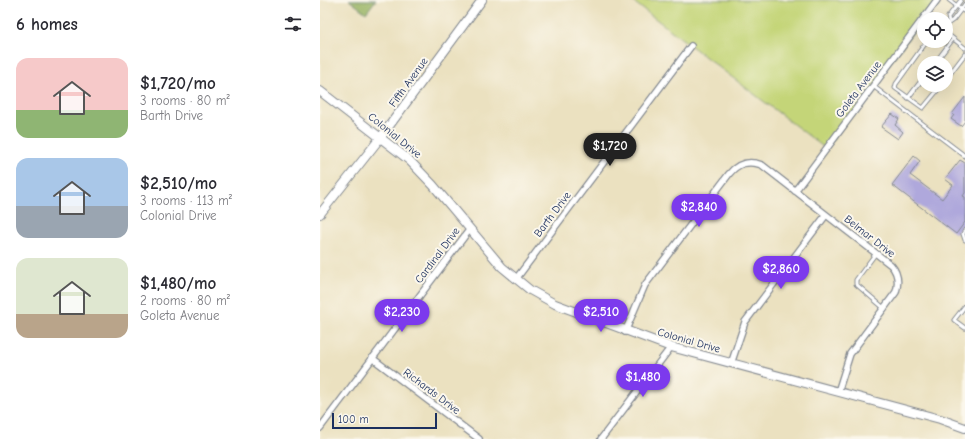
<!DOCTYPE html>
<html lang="en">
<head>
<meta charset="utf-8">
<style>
  body { margin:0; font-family:"Comic Neue",sans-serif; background:#f7f7f7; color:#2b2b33; height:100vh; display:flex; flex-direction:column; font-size:15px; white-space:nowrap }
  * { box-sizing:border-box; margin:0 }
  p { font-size:13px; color:#7c7c81 }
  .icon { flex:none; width:22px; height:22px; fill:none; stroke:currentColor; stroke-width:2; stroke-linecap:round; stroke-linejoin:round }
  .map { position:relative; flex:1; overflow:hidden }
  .panel { display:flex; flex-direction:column; background:#fff; width:320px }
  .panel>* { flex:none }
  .tools { position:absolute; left:597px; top:12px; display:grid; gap:8px }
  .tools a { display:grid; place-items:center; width:36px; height:36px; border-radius:50%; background:#fff; box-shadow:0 4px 16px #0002; font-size:20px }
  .scale { position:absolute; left:12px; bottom:10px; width:105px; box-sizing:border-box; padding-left:4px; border:2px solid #1b2f5e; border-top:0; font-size:11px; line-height:14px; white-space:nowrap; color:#1b2f5e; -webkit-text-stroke:3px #fbf7ec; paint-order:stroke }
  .price { position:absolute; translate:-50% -34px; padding:0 9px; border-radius:14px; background:#7c3aed; color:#fff; font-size:13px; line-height:26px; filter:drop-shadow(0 1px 2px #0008) }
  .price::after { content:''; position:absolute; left:50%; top:24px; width:12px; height:9px; margin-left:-6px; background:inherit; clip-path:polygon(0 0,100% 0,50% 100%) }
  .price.active { background:#222; color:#fff }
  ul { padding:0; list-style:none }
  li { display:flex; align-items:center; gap:12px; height:100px; padding:0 16px }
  li span { display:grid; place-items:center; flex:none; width:112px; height:80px; border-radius:12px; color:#555 }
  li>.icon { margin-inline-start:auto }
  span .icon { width:48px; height:48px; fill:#fffc; stroke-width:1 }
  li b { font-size:17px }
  h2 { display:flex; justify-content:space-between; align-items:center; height:48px; padding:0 16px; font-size:17px }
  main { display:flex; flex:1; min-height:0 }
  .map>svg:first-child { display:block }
  .green { fill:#c4d578; stroke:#70826b }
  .forest { fill:#9bb668; stroke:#5b7263 }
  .building { fill:#afa8dc }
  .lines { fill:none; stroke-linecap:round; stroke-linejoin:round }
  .lane-casing { stroke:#83888f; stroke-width:5 }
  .street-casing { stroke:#83888f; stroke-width:8 }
  .secondary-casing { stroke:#83888f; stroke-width:10 }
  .lane { stroke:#fff; stroke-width:3 }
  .street { stroke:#fff; stroke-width:5.5 }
  .secondary { stroke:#fff; stroke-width:8 }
  .labels { text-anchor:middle; stroke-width:4; stroke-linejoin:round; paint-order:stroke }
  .street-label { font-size:11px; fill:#1b2f5e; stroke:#fbf7ec }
</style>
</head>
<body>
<main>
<section class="panel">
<h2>6 homes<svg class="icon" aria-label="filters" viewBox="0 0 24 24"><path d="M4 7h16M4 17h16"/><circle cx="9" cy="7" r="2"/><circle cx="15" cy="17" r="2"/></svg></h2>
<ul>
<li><span style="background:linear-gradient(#f6c9c9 65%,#8fb573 0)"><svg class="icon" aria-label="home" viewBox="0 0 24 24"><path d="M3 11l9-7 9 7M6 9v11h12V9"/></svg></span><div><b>$1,720/mo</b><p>3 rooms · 80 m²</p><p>Barth Drive</p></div></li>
<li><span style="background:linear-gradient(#a9c7e8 60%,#9aa5b1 0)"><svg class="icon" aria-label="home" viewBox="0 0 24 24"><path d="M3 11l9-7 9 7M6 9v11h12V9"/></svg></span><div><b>$2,510/mo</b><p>3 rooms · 113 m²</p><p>Colonial Drive</p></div></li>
<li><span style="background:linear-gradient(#dfe7d0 70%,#b9a48a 0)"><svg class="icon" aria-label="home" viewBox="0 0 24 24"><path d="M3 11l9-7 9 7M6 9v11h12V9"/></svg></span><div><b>$1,480/mo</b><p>2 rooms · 80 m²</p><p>Goleta Avenue</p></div></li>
</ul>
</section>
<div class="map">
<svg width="645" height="439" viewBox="0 0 645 439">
  <rect width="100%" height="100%" fill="#fbf7ec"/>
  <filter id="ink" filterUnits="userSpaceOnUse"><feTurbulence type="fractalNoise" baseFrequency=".025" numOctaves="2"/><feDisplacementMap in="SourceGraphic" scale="8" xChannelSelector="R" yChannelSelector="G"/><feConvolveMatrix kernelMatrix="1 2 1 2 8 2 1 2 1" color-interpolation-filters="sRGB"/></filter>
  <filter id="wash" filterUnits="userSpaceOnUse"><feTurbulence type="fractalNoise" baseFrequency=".012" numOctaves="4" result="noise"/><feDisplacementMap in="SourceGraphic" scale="16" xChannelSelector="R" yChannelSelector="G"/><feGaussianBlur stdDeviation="0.9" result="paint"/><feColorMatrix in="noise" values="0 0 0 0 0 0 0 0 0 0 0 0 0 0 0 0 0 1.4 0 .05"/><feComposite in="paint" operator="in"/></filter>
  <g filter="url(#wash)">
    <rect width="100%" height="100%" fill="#ebe1c0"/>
    <path class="green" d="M311 0H617L506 149Z"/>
    <path class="forest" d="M29 0H56L46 13Z"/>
    <g id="blocks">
      <path class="building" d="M645 97V121L641 126 631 119 634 115 632 114Z
        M572 114 579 119 575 125 583 132 578 139 561 127Z
        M594 156 600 161 590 175 622 199 633 185 625 179 640 160 645 163V193L643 196 645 197V222L636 234 572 185Z"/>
    </g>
  </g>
  <g filter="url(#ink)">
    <use href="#blocks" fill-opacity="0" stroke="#83888f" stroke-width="1"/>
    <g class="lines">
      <defs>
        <path id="lane" d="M629 0 645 12
          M629 22 628 17 641 0
          M626 25 633 20 645 4
          M626 33 645 48
          M607 41 576 84 575 88 603 108 622 85
          M615 63 633 39
          M626 79 645 54
          M553 86 645 156
          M588 98 604 77
          M645 230 643 234 645 240
          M556 253 536 280V284L565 309
          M645 306 634 320 645 328"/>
        <path id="street" d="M475 191 617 0
          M196 279 371 46
          M305 332 325 285 409 174C418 163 428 160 442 165L571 265C578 273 579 282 576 292L530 354 518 392
          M52 358 159 439
          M411 364 425 322 506 215
          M0 428 150 229
          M281 439 351 347"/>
        <path id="secondary" d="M0 91 89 160 113 185 182 267 210 290 235 304 351 347 620 419 645 428
          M0 214 61 137 162 0"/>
      </defs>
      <use href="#lane" class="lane-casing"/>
      <use href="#street" class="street-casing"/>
      <use href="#secondary" class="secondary-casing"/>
      <use href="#lane" class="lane"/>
      <use href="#street" class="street"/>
      <use href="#secondary" class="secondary"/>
    </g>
  </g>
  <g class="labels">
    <g class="street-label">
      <text transform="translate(88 82) rotate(-54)" y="4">Fifth Avenue</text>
      <text transform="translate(538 89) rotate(-53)" y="4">Goleta Avenue</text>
      <text transform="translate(75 135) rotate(39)" y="4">Colonial Drive</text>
      <text transform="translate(232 214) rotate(-53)" y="4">Barth Drive</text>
      <text transform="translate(550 236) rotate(38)" y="4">Belmar Drive</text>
      <text transform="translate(117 255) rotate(-53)" y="4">Cardinal Drive</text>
      <text transform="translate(369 340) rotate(16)" y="4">Colonial Drive</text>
      <text transform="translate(112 391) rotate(37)" y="4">Richards Drive</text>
    </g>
  </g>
</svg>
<div class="tools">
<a><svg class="icon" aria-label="locate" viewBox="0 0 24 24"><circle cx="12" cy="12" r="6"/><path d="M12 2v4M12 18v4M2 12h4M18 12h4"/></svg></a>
<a><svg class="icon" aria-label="layers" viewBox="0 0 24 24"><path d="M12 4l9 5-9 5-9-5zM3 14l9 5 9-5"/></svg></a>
</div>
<div class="scale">100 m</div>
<b class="price active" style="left:290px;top:167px">$1,720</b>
<b class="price" style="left:379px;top:228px">$2,840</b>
<b class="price" style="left:461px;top:290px">$2,860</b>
<b class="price" style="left:82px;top:333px">$2,230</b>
<b class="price" style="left:281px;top:333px">$2,510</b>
<b class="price" style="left:323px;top:398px">$1,480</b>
</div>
</main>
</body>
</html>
